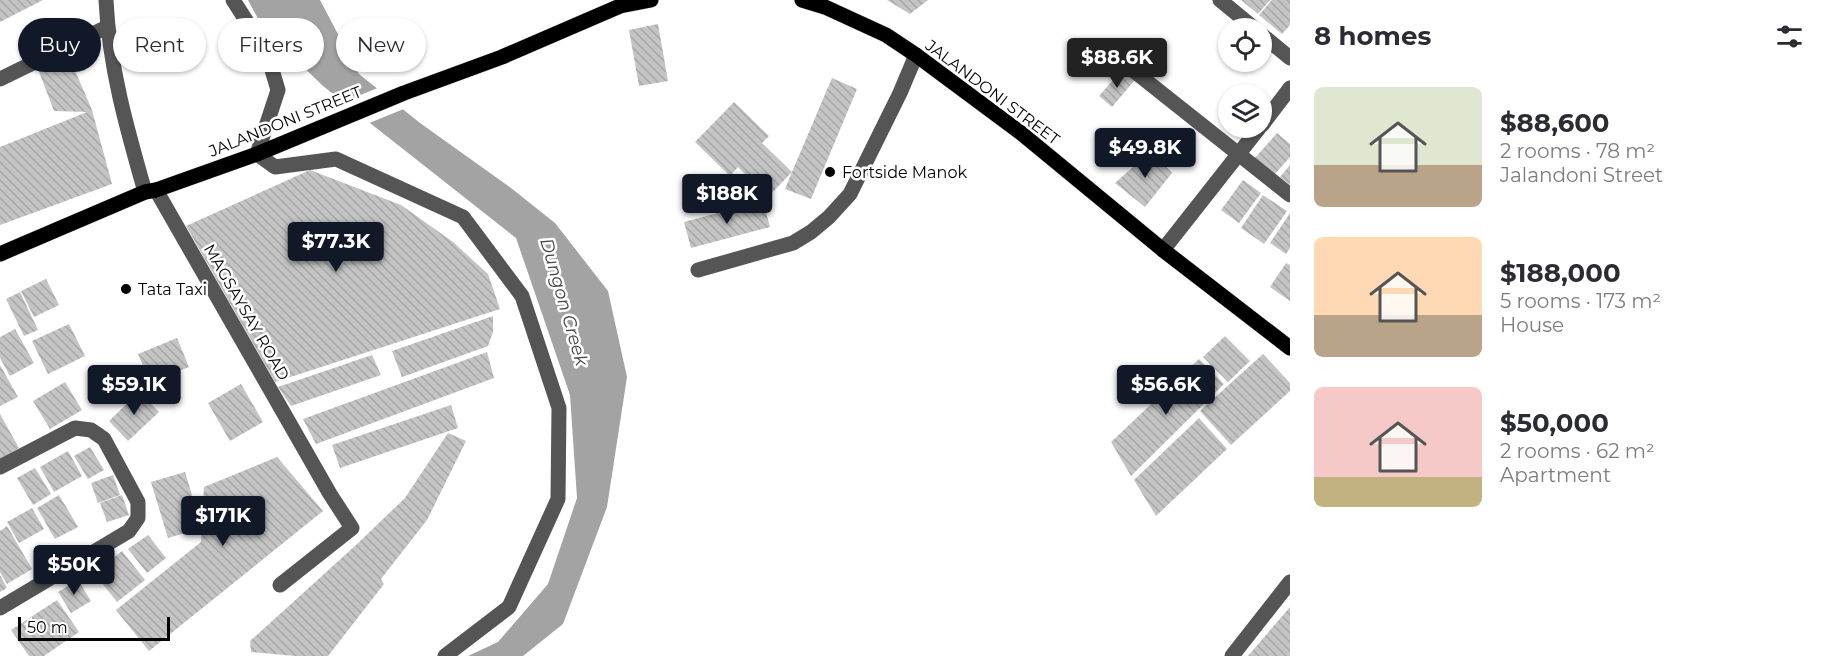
<!DOCTYPE html>
<html lang="en">
<head>
<meta charset="utf-8">
<style>
  body { margin:0; font-family:Montserrat,sans-serif; background:#f7f7f7; color:#2b2b33; height:100vh; display:flex; flex-direction:column; font-size:22px; white-space:nowrap }
  * { box-sizing:border-box; margin:0 }
  p { font-size:20px; color:#7c7c81 }
  .icon { flex:none; width:33px; height:33px; fill:none; stroke:currentColor; stroke-width:2; stroke-linecap:round; stroke-linejoin:round }
  .map { position:relative; flex:1; overflow:hidden }
  .sheet { display:flex; flex-direction:column; background:#fff; width:540px }
  .sheet>* { flex:none }
  .top-card { position:absolute; left:18px; top:18px; width:570px; height:54px; display:flex; gap:12px }
  .tools { position:absolute; left:1218px; top:18px; display:grid; gap:12px }
  .tools a { display:grid; place-items:center; width:54px; height:54px; border-radius:50%; background:#fff; box-shadow:0 2px 4px #0004; font-size:30px }
  .scale { position:absolute; left:18px; bottom:15px; width:152px; box-sizing:border-box; padding-left:6px; border:3px solid #000; border-top:0; font-size:16px; line-height:21px; white-space:nowrap; color:#000; -webkit-text-stroke:4px #fff; paint-order:stroke }
  .price { position:absolute; translate:-50% -51px; padding:0 14px; border-radius:6px; background:#111827; color:#fff; font-size:20px; line-height:39px; filter:drop-shadow(0 2px 3px #0008) }
  .price::after { content:''; position:absolute; left:50%; top:36px; width:18px; height:14px; margin-left:-9px; background:inherit; clip-path:polygon(0 0,100% 0,50% 100%) }
  .price.active { background:#222; color:#fff }
  ul { padding:0; list-style:none }
  li { display:flex; align-items:center; gap:18px; height:150px; padding:0 24px }
  li span { display:grid; place-items:center; flex:none; width:168px; height:120px; border-radius:9px; color:#555 }
  li>.icon { margin-inline-start:auto }
  span .icon { width:72px; height:72px; fill:#fffc; stroke-width:1 }
  li b { font-size:26px }
  h2 { display:flex; justify-content:space-between; align-items:center; height:72px; padding:0 24px; font-size:26px }
  .tag { padding:0 21px; border-radius:27px; background:#fff; box-shadow:0 2px 4px #0004; font-size:21px; line-height:54px }
  .tag.active { background:#111827; color:#fff }
  main { display:flex; flex:1; min-height:0 }
  .map>svg:first-child { display:block }
  .water { fill:#a3a3a3 }
  .pier { fill:#fff }
  .building { fill:url(#building-back-hatch) }
  .lines { fill:none; stroke-linecap:round; stroke-linejoin:round }
  .major-casing { stroke:#dbdbdb; stroke-width:16 }
  .minor { stroke:#555; stroke-width:15 }
  .major { stroke:#000; stroke-width:15 }
  .poi-dot { fill:#000; stroke:#fff; stroke-width:2 }
  .labels { text-anchor:middle; stroke-width:5; stroke-linejoin:round; paint-order:stroke }
  .street-label { font-size:16px; fill:#000; stroke:#fff }
  .poi-label { font-size:16px; fill:#000; stroke:#fff; text-anchor:start }
  .water-label { font-size:18px; font-style:italic; fill:#444; stroke:#fff }
</style>
</head>
<body>
<main>
<div class="map">
<svg width="1290" height="656" viewBox="0 0 1290 656">
  <defs>
    <pattern id="building-back-hatch" width="6" height="6" patternUnits="userSpaceOnUse" patternTransform="scale(1.5)"><rect width="6" height="6" fill="#c4c4c4"/><path d="M-1 5l2 2M0 0l6 6M5-1l2 2" fill="none" stroke="#a7a7a7"/></pattern>
  </defs>
  <rect width="100%" height="100%" fill="#fff"/>
  <path class="water" d="M248 0H320L359 74 420 123 511 188 555 223 608 291 627 377 607 507 563 624 523 656H468L498 642 548 584 577 498 570 395 516 238 323 86 263 28Z"/>
  <path class="pier" d="M380 87 406 108 367 124 341 103Z"/>
  <path class="building" d="M0 0H43L0 22Z
    M887 0H928L910 14Z
    M1241 0H1270L1258 14Z
    M1272 0H1290V25L1282 34 1259 15Z
    M658 24 668 81 639 86 629 30Z
    M67 52 92 110 112 184 0 225V147L87 112 54 111 38 69Z
    M1122 70 1134 81 1112 107 1099 96Z
    M832 78 857 89 811 199 785 189 792 172 768 197 738 167 730 176 695 142 734 102 769 136 762 143 792 172Z
    M1277 133 1290 144V157L1274 175 1254 159Z
    M1151 151 1172 173 1145 207 1115 183Z
    M1290 165V185L1280 177Z
    M310 170 401 205 453 242 488 274 500 309 275 382 186 226Z
    M1243 180 1261 193 1239 223 1221 210Z
    M1263 195 1287 211 1264 244 1241 228Z
    M763 201 770 227 691 248 684 222Z
    M1290 213V248L1286 254 1270 243Z
    M1286 263 1290 265V301L1270 287Z
    M46 279 59 305 34 317 21 291Z
    M20 292 38 330 24 336 6 299Z
    M493 316V332L488 346 402 377 392 351Z
    M69 324 85 356 48 374 32 341Z
    M15 329 34 363 10 376 0 358V337Z
    M1225 336 1250 361 1228 382 1203 357Z
    M177 338 189 367 150 382 138 354Z
    M487 352 494 378 316 444 303 419Z
    M1263 354 1290 383V391L1231 445 1200 411Z
    M372 355 381 375 291 406 278 387Z
    M1199 359 1224 384 1131 476 1111 442Z
    M0 365 18 397 0 406Z
    M65 382 82 410 50 429 33 401Z
    M241 384 263 422 230 441 208 403Z
    M139 392 159 412 128 441 109 421Z
    M451 405 458 428 340 468 332 445Z
    M0 414 19 448 0 459Z
    M1199 418 1227 449 1156 516 1134 480Z
    M448 433 466 441 427 520 381 579 384 584 328 656H295L251 652 250 641 356 545 405 498Z
    M90 447 104 470 88 479 74 456Z
    M68 451 82 476 54 492 40 467Z
    M277 457 323 511 149 651 116 610 201 542 204 487Z
    M35 468 51 494 33 505 17 478Z
    M185 472 202 528 168 538 151 482Z
    M113 475 120 495 98 503 91 483Z
    M59 495 78 527 55 539 37 508Z
    M122 495 129 515 107 522 100 503Z
    M32 508 44 529 19 543 7 522Z
    M7 526 32 569 7 584 0 572V531Z
    M148 535 166 558 147 573 128 549Z
    M122 551 145 580 117 602 94 573Z
    M0 575 7 588 0 592Z
    M78 580 91 601 71 613 58 592Z
    M57 600 79 632 44 656H29L11 630Z
    M1290 607V656H1248Z"/>
  <g class="lines">
    <defs>
      <path id="major" d="M802 0 825 7 886 35 916 55 1021 133 1163 250 1290 348
        M0 254 145 192 156 190 257 154 404 93 502 57 620 6 651 0"/>
    </defs>
    <use href="#major" class="major-casing"/>
    <path class="minor" d="M106 0C109 66 127 129 145 192
      M233 0 267 53 278 90 257 154 275 167 336 159 463 217 522 296 559 408 558 499 509 607 445 656
      M1220 0 1254 28
      M1262 35 1290 58
      M1110 52 1290 195
      M0 79 107 27
      M1262 125 1290 88
      M156 190 330 494 352 528 280 585
      M1163 250 1259 128
      M698 270 793 243 811 232 829 217 850 194 900 93 916 55
      M0 467 75 428 91 430 104 439 138 502V518L129 531 0 608
      M1232 656 1290 582"/>
    <use href="#major" class="major"/>
  </g>
  <g class="poi-dot">
    <circle cx="830" cy="172" r="6"/>
    <circle cx="126" cy="289" r="6"/>
  </g>
  <g class="labels">
    <g class="street-label">
      <text transform="translate(993 92) rotate(37)" y="6">JALANDONI STREET</text>
      <text transform="translate(285 121) rotate(-22)" y="6">JALANDONI STREET</text>
      <text transform="translate(247 312) rotate(60)" y="6">MAGSAYSAY ROAD</text>
    </g>
    <g class="poi-label">
      <text x="842" y="178">Fortside Manok</text>
      <text x="138" y="295">Tata Taxi</text>
    </g>
    <g class="water-label">
      <text transform="translate(564 302) rotate(74)" y="6">Dungon Creek</text>
    </g>
  </g>
</svg>
<div class="tools">
<a><svg class="icon" aria-label="locate" viewBox="0 0 24 24"><circle cx="12" cy="12" r="6"/><path d="M12 2v4M12 18v4M2 12h4M18 12h4"/></svg></a>
<a><svg class="icon" aria-label="layers" viewBox="0 0 24 24"><path d="M12 4l9 5-9 5-9-5zM3 14l9 5 9-5"/></svg></a>
</div>
<div class="scale">50 m</div>
<b class="price active" style="left:1117px;top:89px">$88.6K</b>
<b class="price" style="left:1145px;top:179px">$49.8K</b>
<b class="price" style="left:727px;top:225px">$188K</b>
<b class="price" style="left:336px;top:273px">$77.3K</b>
<b class="price" style="left:134px;top:416px">$59.1K</b>
<b class="price" style="left:1166px;top:416px">$56.6K</b>
<b class="price" style="left:223px;top:547px">$171K</b>
<b class="price" style="left:74px;top:596px">$50K</b>
<div class="top-card">
<a class="tag active">Buy</a>
<a class="tag">Rent</a>
<a class="tag">Filters</a>
<a class="tag">New</a>
</div>
</div>
<section class="sheet">
<h2>8 homes<svg class="icon" aria-label="filters" viewBox="0 0 24 24"><path d="M4 7h16M4 17h16"/><circle cx="9" cy="7" r="2"/><circle cx="15" cy="17" r="2"/></svg></h2>
<ul>
<li><span style="background:linear-gradient(#dfe7d0 65%,#b9a48a 0)"><svg class="icon" aria-label="home" viewBox="0 0 24 24"><path d="M3 11l9-7 9 7M6 9v11h12V9"/></svg></span><div><b>$88,600</b><p>2 rooms · 78 m²</p><p>Jalandoni Street</p></div></li>
<li><span style="background:linear-gradient(#ffd9b3 65%,#b9a48a 0)"><svg class="icon" aria-label="home" viewBox="0 0 24 24"><path d="M3 11l9-7 9 7M6 9v11h12V9"/></svg></span><div><b>$188,000</b><p>5 rooms · 173 m²</p><p>House</p></div></li>
<li><span style="background:linear-gradient(#f6c9c9 75%,#c2b280 0)"><svg class="icon" aria-label="home" viewBox="0 0 24 24"><path d="M3 11l9-7 9 7M6 9v11h12V9"/></svg></span><div><b>$50,000</b><p>2 rooms · 62 m²</p><p>Apartment</p></div></li>
</ul>
</section>
</main>
</body>
</html>
